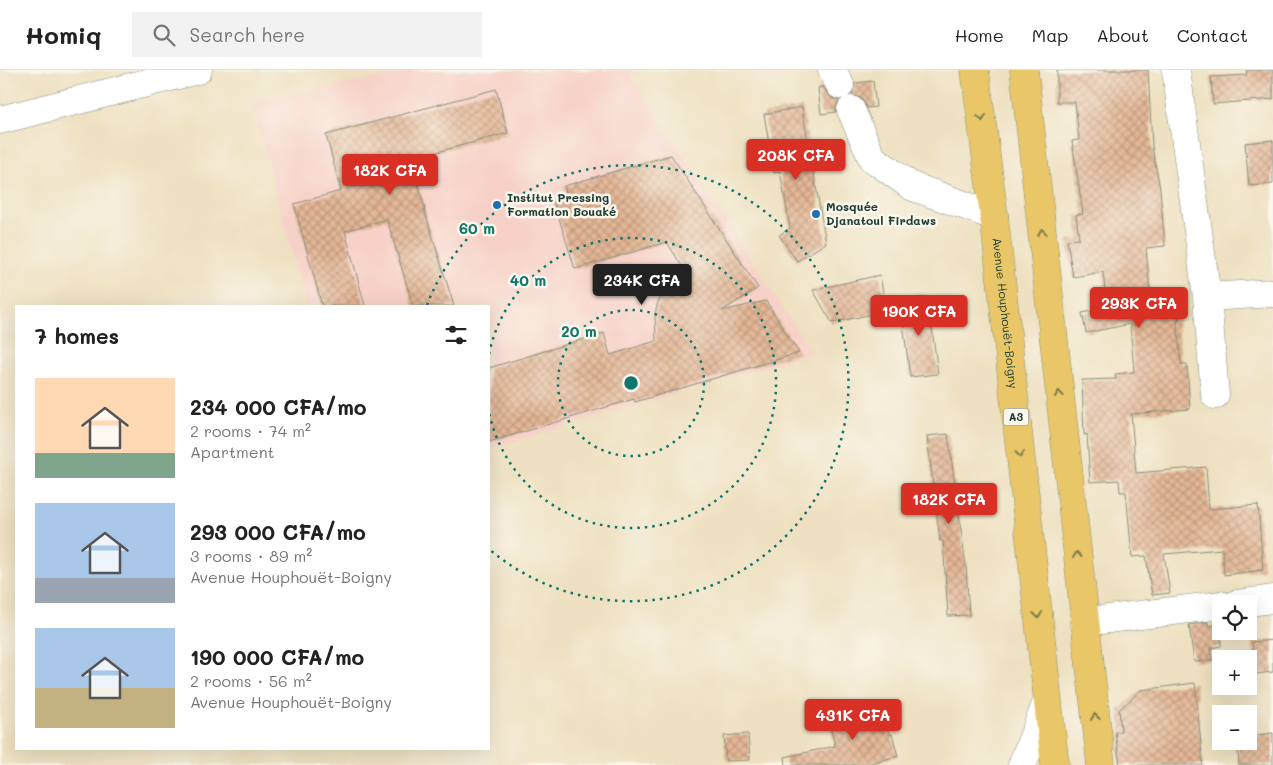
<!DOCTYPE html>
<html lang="en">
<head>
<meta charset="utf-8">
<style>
  body { margin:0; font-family:Mali,sans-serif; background:#f2f2f2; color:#222; height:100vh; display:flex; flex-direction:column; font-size:19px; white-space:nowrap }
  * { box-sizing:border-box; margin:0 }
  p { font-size:16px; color:#767676 }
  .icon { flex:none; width:28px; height:28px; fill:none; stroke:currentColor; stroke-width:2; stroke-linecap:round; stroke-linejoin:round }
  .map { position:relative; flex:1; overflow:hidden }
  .sheet { position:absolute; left:15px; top:235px; width:475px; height:445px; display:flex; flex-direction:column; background:#fff; border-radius:0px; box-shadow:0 5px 20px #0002 }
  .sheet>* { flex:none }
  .fabs { position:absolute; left:1212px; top:525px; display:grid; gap:10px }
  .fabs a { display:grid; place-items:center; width:45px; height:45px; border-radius:0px; background:#fff; box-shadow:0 5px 20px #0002; font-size:25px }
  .price { position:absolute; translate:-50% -42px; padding:0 11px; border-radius:5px; background:#d93025; color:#fff; font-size:16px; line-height:32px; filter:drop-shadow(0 1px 2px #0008) }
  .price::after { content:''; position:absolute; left:50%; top:30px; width:15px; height:11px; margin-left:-8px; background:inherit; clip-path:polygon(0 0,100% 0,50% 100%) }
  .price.active { background:#222; color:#fff }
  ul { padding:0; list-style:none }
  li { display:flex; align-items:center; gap:15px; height:125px; padding:0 20px }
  li span { display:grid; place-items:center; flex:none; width:140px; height:100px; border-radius:0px; color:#555 }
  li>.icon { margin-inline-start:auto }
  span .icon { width:60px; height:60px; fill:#fffc; stroke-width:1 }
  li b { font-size:21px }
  h2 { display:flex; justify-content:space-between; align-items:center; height:60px; padding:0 20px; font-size:21px }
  header { display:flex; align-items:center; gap:30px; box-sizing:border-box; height:70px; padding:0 25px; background:#fff; border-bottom:1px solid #e0e0e0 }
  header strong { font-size:24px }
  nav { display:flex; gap:28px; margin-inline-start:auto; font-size:18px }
  .search { width:350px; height:45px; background:#f2f2f2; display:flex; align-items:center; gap:12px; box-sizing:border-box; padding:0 18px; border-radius:0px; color:#767676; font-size:19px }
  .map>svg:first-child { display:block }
  .built { fill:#f7d1c7 }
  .building { fill:url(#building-cross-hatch) }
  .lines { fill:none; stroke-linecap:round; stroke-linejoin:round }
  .minor-casing { stroke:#868e7a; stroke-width:29 }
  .highway-casing { stroke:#868e7a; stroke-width:29 }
  .minor { stroke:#fff; stroke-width:28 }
  .highway { stroke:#e9c769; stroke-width:28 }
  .oneway { stroke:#7a7b4c }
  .ring { fill:none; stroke:#0f766e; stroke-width:2.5; stroke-dasharray:2.5 5 }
  .poi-dot { fill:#1f6fb2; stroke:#fbf7ec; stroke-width:2 }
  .labels { text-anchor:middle; stroke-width:5; stroke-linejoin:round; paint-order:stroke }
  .shield { fill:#fbf7ec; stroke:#61756b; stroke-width:1 }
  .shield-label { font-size:11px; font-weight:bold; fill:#1f3d34 }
  .poi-label { font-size:12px; font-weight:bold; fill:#1f3d34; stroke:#fbf7ec; text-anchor:start }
  .street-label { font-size:12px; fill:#1f3d34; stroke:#fbf7ec }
  .centre { fill:#0f766e; stroke:#fbf7ec; stroke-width:2.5 }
  .ring-label { font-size:15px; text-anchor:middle; font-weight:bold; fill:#0f766e; stroke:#fbf7ec; stroke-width:5; stroke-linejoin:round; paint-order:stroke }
</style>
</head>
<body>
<header>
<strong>Homiq</strong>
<div class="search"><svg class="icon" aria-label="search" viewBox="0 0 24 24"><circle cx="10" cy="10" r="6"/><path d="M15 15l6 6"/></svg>Search here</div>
<nav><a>Home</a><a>Map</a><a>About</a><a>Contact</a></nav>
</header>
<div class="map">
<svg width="1273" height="695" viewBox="0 0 1273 695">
  <defs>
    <pattern id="building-cross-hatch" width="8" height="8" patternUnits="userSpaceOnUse" patternTransform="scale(1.25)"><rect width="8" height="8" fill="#e5b796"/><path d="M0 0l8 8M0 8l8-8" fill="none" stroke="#b9967b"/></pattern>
  </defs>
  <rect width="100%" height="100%" fill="#fbf7ec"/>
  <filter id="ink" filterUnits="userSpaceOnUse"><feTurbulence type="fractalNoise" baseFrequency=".02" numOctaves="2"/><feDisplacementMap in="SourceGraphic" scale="10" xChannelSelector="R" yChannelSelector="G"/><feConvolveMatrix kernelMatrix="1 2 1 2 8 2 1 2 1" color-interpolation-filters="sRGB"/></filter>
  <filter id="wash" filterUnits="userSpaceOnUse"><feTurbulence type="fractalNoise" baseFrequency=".0096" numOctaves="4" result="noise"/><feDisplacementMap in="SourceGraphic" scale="20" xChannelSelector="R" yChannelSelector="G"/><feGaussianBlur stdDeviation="1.12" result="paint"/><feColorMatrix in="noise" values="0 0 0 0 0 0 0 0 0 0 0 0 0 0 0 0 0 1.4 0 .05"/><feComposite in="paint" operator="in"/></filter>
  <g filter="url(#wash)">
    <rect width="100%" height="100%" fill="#eee0c0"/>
    <path class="built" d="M415 0H627L812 283 489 379V236H306L252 33Z"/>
    <g id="blocks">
      <path class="building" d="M1057 0H1148L1152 76 1160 119 1165 176 1146 178 1150 221H1151L1152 225 1177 223 1179 250H1177L1181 294H1187L1190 339 1131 344 1136 403 1206 397 1209 439 1258 435 1263 500 1224 505 1222 479 1164 484 1170 523 1152 525 1146 486 1132 487 1126 422H1120L1119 410 1090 412 1087 364 1084 365 1082 310 1116 309 1115 304 1134 302 1130 254 1086 263 1082 243 1107 238 1103 202 1073 207 1067 170 1079 169 1076 145 1083 144 1072 71 1079 70 1075 32H1057Z
        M1246 0H1273V29L1213 34 1211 7 1247 5Z
        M873 11 876 37 867 38 861 28 852 25 855 13Z
        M823 17 831 28 839 30 836 38V42L821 44 818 18Z
        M496 19 508 63 411 89 425 139H424L454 236H413L387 149 345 161 365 236H322L294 134 341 121 326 65Z
        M802 37 826 173 797 191 779 165 790 158 780 101 774 103 764 44Z
        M1273 70V114L1249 116 1245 73Z
        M671 85 758 218 722 241 766 231 799 283 635 332 634 329 489 372V298L604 263 610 285 656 271 655 244 658 232 669 215 685 201 667 172 575 199 554 132 568 128 564 116Z
        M880 205 886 241 832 253 813 220Z
        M928 227 938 304 910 307 900 230Z
        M948 364 966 496 969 545 948 546 943 471H940L927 366Z
        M1208 552V556L1221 555V576L1211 578 1212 590 1194 592 1189 555Z
        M1273 570V602L1255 604 1252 572Z
        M1195 613 1203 695H1120L1115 662 1121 661 1119 640 1141 620Z
        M882 635 889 665 892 664 898 686 863 695H786L785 687 835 676 828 648Z
        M1273 663V695H1239L1237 671H1249V666Z
        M748 664 750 690 726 691 724 666Z"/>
    </g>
  </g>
  <g filter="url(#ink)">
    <use href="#blocks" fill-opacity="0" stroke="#868e7a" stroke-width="1"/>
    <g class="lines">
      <defs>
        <path id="minor" d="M832 0 840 15
          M1176 0 1207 227 1215 325
          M851 40 872 88 911 116 994 146
          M0 50 198 0
          M1207 227 1273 223
          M1236 534 1273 529
          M1084 552 1221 535
          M1022 695 1047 632"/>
        <g id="highway">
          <path id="s1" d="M975 0 994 146 1055 695"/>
          <path d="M1024 0 1101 695"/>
        </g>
      </defs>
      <use href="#minor" class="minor-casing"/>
      <use href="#highway" class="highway-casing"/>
      <use href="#minor" class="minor"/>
      <use href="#highway" class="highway"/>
    </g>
    <defs><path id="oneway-chevron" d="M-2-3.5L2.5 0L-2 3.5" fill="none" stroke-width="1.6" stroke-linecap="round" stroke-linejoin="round" transform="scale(1.25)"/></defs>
    <g class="oneway">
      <use href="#oneway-chevron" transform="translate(982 48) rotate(83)"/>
      <use href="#oneway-chevron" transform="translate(1042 162) rotate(-96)"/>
      <use href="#oneway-chevron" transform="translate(1059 324) rotate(-96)"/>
      <use href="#oneway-chevron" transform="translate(1020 384) rotate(84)"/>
      <use href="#oneway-chevron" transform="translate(1077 485) rotate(-96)"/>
      <use href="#oneway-chevron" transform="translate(1038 545) rotate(84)"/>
      <use href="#oneway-chevron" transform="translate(1095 647) rotate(-97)"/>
    </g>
  </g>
  <g class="ring">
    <circle cx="631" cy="313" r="73"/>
    <path d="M489 284A145 145 0 1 1 489 342"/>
    <path d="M427 235A218 218 0 1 1 489 479"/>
  </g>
  <g class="poi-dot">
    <circle cx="497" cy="135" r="5"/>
    <circle cx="816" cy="144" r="5"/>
  </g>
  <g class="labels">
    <rect class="shield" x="1003.5" y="338.5" width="25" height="17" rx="4"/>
    <g class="shield-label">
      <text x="1016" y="351">A3</text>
    </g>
    <g class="poi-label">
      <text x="507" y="132">Institut Pressing<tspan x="507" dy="14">Formation Bouaké</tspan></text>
      <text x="826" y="141">Mosquée<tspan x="826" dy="14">Djanatoul Firdaws</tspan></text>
    </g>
    <g class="street-label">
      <text dy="4" stroke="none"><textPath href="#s1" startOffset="245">Avenue Houphouët-Boigny</textPath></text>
    </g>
  </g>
  <circle cx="631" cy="313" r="8" class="centre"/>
  <g class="ring-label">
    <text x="477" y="164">60 m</text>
    <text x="528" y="216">40 m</text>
    <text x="579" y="267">20 m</text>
  </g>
</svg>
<div class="fabs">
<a><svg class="icon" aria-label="locate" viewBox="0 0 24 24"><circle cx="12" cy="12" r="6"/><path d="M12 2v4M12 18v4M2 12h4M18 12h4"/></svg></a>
<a>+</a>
<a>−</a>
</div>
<b class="price" style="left:796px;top:111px">208K CFA</b>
<b class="price" style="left:390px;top:126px">182K CFA</b>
<b class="price active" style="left:642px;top:236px">234K CFA</b>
<b class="price" style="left:1139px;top:259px">293K CFA</b>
<b class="price" style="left:919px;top:267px">190K CFA</b>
<b class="price" style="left:949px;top:455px">182K CFA</b>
<b class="price" style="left:853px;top:671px">431K CFA</b>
<section class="sheet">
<h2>7 homes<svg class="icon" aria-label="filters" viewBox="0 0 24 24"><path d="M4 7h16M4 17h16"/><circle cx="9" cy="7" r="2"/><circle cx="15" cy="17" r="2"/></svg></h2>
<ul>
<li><span style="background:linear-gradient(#ffd9b3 75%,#7fa58c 0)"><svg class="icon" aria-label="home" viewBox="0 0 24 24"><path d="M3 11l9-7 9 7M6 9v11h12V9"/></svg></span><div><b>234 000 CFA/mo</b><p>2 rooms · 74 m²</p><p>Apartment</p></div></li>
<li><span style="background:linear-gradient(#a9c7e8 75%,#9aa5b1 0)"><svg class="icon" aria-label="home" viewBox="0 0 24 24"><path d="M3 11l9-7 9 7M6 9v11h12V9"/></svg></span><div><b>293 000 CFA/mo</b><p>3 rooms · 89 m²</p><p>Avenue Houphouët-Boigny</p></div></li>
<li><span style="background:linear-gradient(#a9c7e8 60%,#c2b280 0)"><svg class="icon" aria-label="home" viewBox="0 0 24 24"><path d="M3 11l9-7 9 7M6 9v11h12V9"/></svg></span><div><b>190 000 CFA/mo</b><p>2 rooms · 56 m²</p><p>Avenue Houphouët-Boigny</p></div></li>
</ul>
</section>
</div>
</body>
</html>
